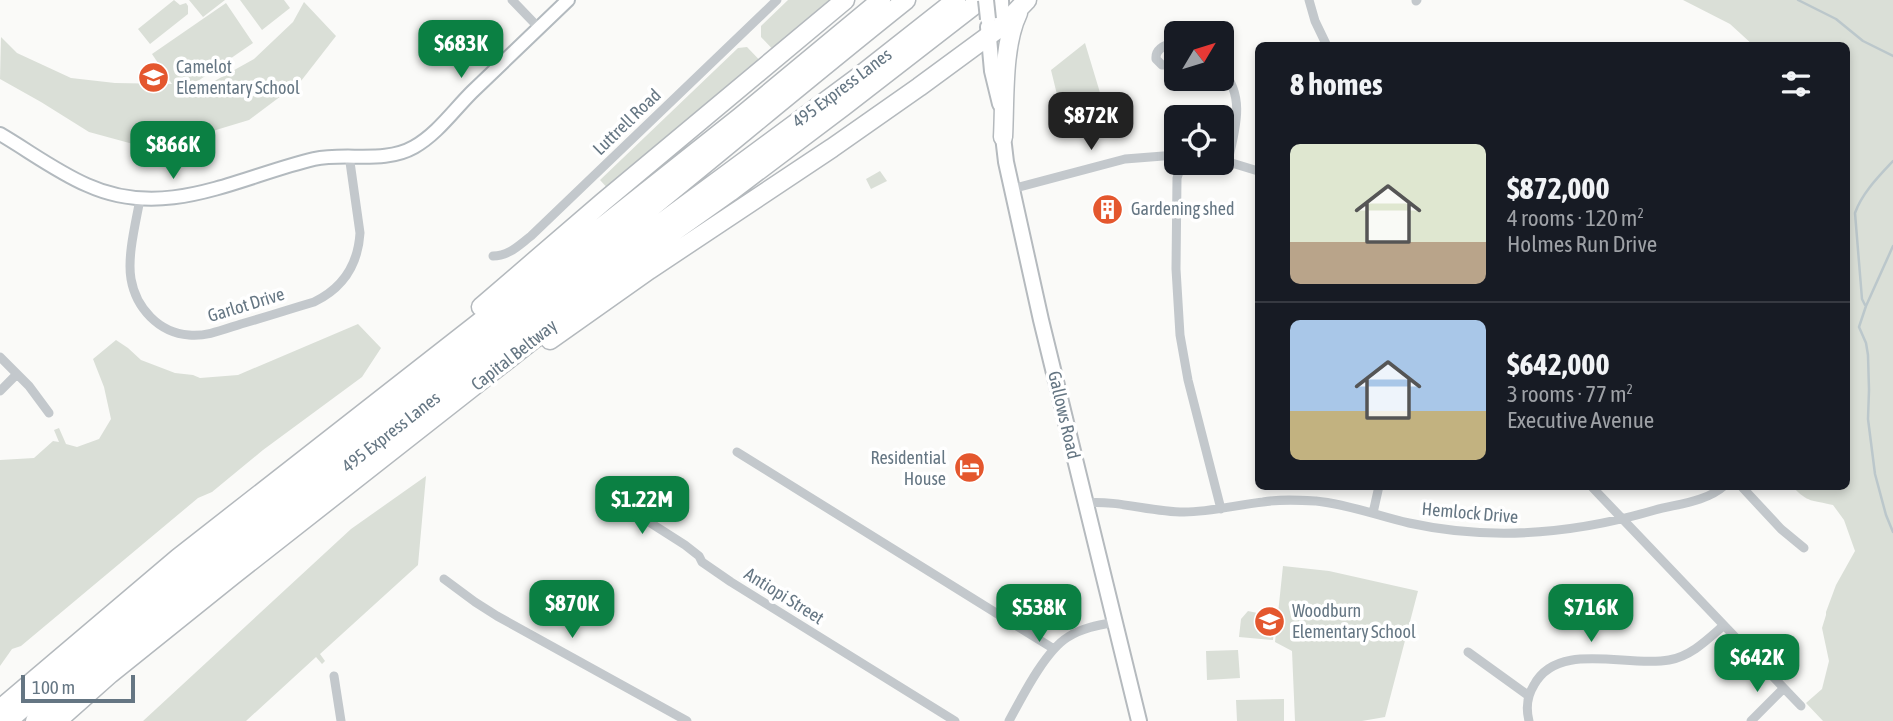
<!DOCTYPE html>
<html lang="en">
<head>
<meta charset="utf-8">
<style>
  body { margin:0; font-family:"Asap Condensed",sans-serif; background:#242831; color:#f1f3f6; height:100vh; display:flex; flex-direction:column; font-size:26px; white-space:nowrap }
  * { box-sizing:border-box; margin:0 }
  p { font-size:23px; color:#9ea1a6 }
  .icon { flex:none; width:38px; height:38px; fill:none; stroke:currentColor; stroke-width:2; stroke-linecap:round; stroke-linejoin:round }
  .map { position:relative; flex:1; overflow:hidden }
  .side { position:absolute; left:1255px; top:42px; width:595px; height:448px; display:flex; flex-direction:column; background:#171b24; border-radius:10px; box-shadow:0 4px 10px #0003 }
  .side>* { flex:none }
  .needle { width:46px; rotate:52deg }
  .controls { position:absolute; left:1164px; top:21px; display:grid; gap:14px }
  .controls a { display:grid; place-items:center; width:70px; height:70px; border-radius:10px; background:#171b24; box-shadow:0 4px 10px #0003; font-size:35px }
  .scale { position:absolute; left:21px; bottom:18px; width:114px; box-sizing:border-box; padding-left:7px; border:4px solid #657683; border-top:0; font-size:19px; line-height:24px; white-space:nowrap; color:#657683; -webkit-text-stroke:5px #fff; paint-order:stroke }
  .price { position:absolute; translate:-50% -60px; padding:0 16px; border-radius:14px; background:#0b8043; color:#fff; font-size:23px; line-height:46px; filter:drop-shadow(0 2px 4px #0008) }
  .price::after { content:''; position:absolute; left:50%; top:42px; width:21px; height:16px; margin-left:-10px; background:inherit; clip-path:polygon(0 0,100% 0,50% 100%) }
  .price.current { background:#222; color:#fff }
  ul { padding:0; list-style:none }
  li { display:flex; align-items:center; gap:21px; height:175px; padding:0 35px }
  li+li { border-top:2px solid #363941 }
  li span { display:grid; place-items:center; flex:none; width:196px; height:140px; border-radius:10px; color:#555 }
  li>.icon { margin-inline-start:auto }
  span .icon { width:84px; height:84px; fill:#fffc; stroke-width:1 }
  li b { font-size:30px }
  h2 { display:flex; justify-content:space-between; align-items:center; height:84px; padding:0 35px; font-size:30px }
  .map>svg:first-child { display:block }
  .green { fill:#dadfd7 }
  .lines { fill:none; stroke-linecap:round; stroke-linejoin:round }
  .stream { stroke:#bbc7cb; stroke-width:2.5 }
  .secondary-casing { stroke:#b3babf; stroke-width:16 }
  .primary-casing { stroke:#b5babe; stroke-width:18 }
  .highway-casing { stroke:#b4b9bd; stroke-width:21 }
  .street { stroke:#c3c8cc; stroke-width:9 }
  .secondary { stroke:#fff; stroke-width:12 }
  .primary { stroke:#fff; stroke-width:14 }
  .highway { stroke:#fff; stroke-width:18 }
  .primary-bridge-casing { stroke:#b5babe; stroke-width:18; stroke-linecap:butt }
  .primary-bridge { stroke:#fff; stroke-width:14 }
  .labels { text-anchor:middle; stroke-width:7; stroke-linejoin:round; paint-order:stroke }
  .poi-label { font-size:18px; fill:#657683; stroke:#fff; text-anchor:start }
  .street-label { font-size:18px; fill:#657683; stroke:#fff }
</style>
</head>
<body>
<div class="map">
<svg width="1893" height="721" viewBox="0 0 1893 721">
  <rect width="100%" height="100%" fill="#fafaf8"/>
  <path class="green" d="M174 0 180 5 186 3 188 6V14L150 44 138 29Z
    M189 0H225L203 17Z
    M240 0H284L290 8 262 30Z
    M788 0H839L780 57 761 37V26Z
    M1683 0H1893V721H1823L1806 703 1822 689 1829 661 1822 628 1826 615V612L1836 585 1855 551 1844 520 1833 505C1812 500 1808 503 1793 487L1846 486V46L1753 45 1730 24Z
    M304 2 336 36 301 81 249 120 173 143 133 144 89 132 41 102 0 79 1 37 17 53 71 78 115 83 172 84 152 54 226 3 253 43 195 83H211L254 59 293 22Z
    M1085 43 1101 96 1060 107 1051 70Z
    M747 47 768 69 620 202 600 180 738 48Z
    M880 171 887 181 871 189 866 179Z
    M358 324 381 348 362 377 263 450 212 492 198 498 21 646 12 649 0 666V460L34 458 53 441 59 442 54 430 59 428 66 444 77 447 99 439 111 419 104 387 93 359 116 340 128 348 141 360 175 373 193 375 200 378 238 375Z
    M426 476 418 565 320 654 325 661 322 664 316 657 246 721H143L351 529Z
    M1283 566 1329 571 1418 591 1385 717 1362 721H1295L1292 651 1275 642Z
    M1248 611 1262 614 1263 619 1275 621 1273 640 1239 637 1241 619Z
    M1238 650 1240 678 1207 680 1206 651Z
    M1284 699V721H1237L1236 700Z"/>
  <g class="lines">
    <path class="stream" d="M1798 0 1836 19 1863 41 1893 56
      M1893 246 1866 306 1859 327 1866 343 1868 355 1869 390 1868 419 1875 474 1886 515 1893 532
      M1865 305 1862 299 1855 213C1862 193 1879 176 1893 161"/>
    <defs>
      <path id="secondary" d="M0 134C29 151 57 172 87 185 166 221 238 177 314 159 347 152 384 164 414 147 437 134 453 111 472 92 504 61 536 31 568 0"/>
      <path id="primary" d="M1001 0 1002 30
        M988 27 992 71 1000 104
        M1002 128 1006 162 1041 320 1139 721"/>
      <path id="highway" d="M1003 137C1005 100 1002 46 1018 13
        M481 307 603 202 845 0
        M550 340 649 270 832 148 919 87 1002 26 1027 0
        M0 709 178 558 609 221 740 117 881 0
        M8 721C173 576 350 445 524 310 653 209 778 102 906 0
        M35 721 83 679 182 598 501 345 619 254 857 78 956 0
        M57 721 110 674 232 576 637 258 730 192 844 106 981 0"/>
    </defs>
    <use href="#secondary" class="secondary-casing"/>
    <use href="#primary" class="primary-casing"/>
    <use href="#highway" class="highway-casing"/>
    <path class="street" d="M512 0 539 28
      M1309 0 1315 21 1327 46
      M1416 1 1417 0
      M1176 42C1167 44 1155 48 1156 59L1162 65H1176
      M1222 70C1246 97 1235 129 1228 161
      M1222 160 1258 171
      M1182 163 1177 178 1176 269 1180 335 1188 380 1221 509
      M1012 189 1125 159 1176 155
      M140 199C136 222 127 256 131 279 136 308 159 333 189 335 206 337 225 329 241 324 266 317 290 309 314 302 343 288 358 265 360 233L349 155
      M493 256C509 256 519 245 531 236L777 0
      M0 357 29 386 49 413
      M0 391 17 374
      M737 452 1054 649
      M1591 486 1801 706
      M1741 486 1781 529 1804 548
      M602 492 685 545 699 556 702 562 731 582 955 721
      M1085 503C1119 500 1150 512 1184 512 1211 512 1236 505 1263 502 1281 499 1298 500 1316 501 1348 504 1378 516 1409 523 1491 541 1574 534 1655 510 1677 504 1706 502 1724 486
      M1373 513 1379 486
      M444 579 475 602 497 616 687 721
      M1468 652 1529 696
      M334 676 341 721
      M1009 721C1022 697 1045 651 1068 637 1082 628 1099 625 1115 622
      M1529 721C1526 709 1527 696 1534 685 1558 640 1628 668 1669 660 1691 656 1707 640 1723 626
      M1751 721 1783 689"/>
    <use href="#secondary" class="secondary"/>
    <use href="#primary" class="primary"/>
    <use href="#highway" class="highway"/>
    <defs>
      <path id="primary-bridge" d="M986 0 988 19"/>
    </defs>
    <use href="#primary-bridge" class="primary-bridge-casing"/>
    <use href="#primary-bridge" class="primary-bridge"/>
  </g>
  <defs>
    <symbol id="school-disc" viewBox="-11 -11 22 22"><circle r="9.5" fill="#e4572e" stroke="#fff"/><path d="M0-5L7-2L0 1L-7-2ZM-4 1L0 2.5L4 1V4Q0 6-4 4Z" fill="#fff"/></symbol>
    <symbol id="building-disc" viewBox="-11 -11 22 22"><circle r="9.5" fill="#e4572e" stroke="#fff"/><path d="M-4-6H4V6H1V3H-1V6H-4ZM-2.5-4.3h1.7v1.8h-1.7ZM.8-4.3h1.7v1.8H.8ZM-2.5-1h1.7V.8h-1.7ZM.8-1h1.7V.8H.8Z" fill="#fff"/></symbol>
    <symbol id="hotel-disc" viewBox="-11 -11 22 22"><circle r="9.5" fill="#e4572e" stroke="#fff"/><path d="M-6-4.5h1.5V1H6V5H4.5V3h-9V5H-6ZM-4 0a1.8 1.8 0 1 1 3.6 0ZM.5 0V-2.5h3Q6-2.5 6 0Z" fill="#fff"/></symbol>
  </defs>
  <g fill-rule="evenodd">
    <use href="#school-disc" x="136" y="60" width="35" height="35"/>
    <use href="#building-disc" x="1090" y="192" width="35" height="35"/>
    <use href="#hotel-disc" x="952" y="450" width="35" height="35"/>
    <use href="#school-disc" x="1252" y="604" width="35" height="35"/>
  </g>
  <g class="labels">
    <g class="poi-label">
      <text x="176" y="73">Camelot<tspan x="176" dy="21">Elementary School</tspan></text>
      <text x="1131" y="215">Gardening shed</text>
      <text x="946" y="464" text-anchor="end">Residential<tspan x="946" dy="21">House</tspan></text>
      <text x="1292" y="617">Woodburn<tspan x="1292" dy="21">Elementary School</tspan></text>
    </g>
    <g class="street-label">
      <text transform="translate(842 88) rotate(-37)" y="6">495 Express Lanes</text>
      <text transform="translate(627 122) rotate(-44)" y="6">Luttrell Road</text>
      <text transform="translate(246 305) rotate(-17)" y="6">Garlot Drive</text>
      <text transform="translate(514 355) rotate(-38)" y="6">Capital Beltway</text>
      <text transform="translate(1064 415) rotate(77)" y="6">Gallows Road</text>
      <text transform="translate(391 432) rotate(-38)" y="6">495 Express Lanes</text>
      <text transform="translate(1470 513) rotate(5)" y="6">Hemlock Drive</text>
      <text transform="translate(784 596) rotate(32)" y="6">Antiopi Street</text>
    </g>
  </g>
</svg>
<div class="controls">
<a><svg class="needle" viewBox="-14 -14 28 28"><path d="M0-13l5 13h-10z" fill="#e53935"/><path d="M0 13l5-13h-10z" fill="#9ea1a6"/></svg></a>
<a><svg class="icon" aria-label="locate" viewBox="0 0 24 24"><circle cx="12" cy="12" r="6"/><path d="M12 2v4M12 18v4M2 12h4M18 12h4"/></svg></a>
</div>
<div class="scale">100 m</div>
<b class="price" style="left:461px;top:80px">$683K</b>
<b class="price current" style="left:1091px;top:152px">$872K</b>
<b class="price" style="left:173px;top:181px">$866K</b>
<b class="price" style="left:642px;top:536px">$1.22M</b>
<b class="price" style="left:572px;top:640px">$870K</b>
<b class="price" style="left:1039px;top:644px">$538K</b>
<b class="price" style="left:1591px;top:644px">$716K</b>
<b class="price" style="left:1757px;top:694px">$642K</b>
<section class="side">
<h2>8 homes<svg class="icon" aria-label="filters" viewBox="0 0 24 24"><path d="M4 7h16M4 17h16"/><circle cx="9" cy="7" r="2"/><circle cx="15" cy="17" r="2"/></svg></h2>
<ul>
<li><span style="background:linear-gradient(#dfe7d0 70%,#b9a48a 0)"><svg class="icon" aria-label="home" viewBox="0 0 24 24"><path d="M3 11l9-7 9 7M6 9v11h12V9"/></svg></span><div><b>$872,000</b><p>4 rooms · 120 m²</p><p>Holmes Run Drive</p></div></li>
<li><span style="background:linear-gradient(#a9c7e8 65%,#c2b280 0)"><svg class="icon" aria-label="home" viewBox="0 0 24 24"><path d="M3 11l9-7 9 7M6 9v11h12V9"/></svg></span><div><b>$642,000</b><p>3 rooms · 77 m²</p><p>Executive Avenue</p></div></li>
</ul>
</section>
</div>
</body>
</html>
